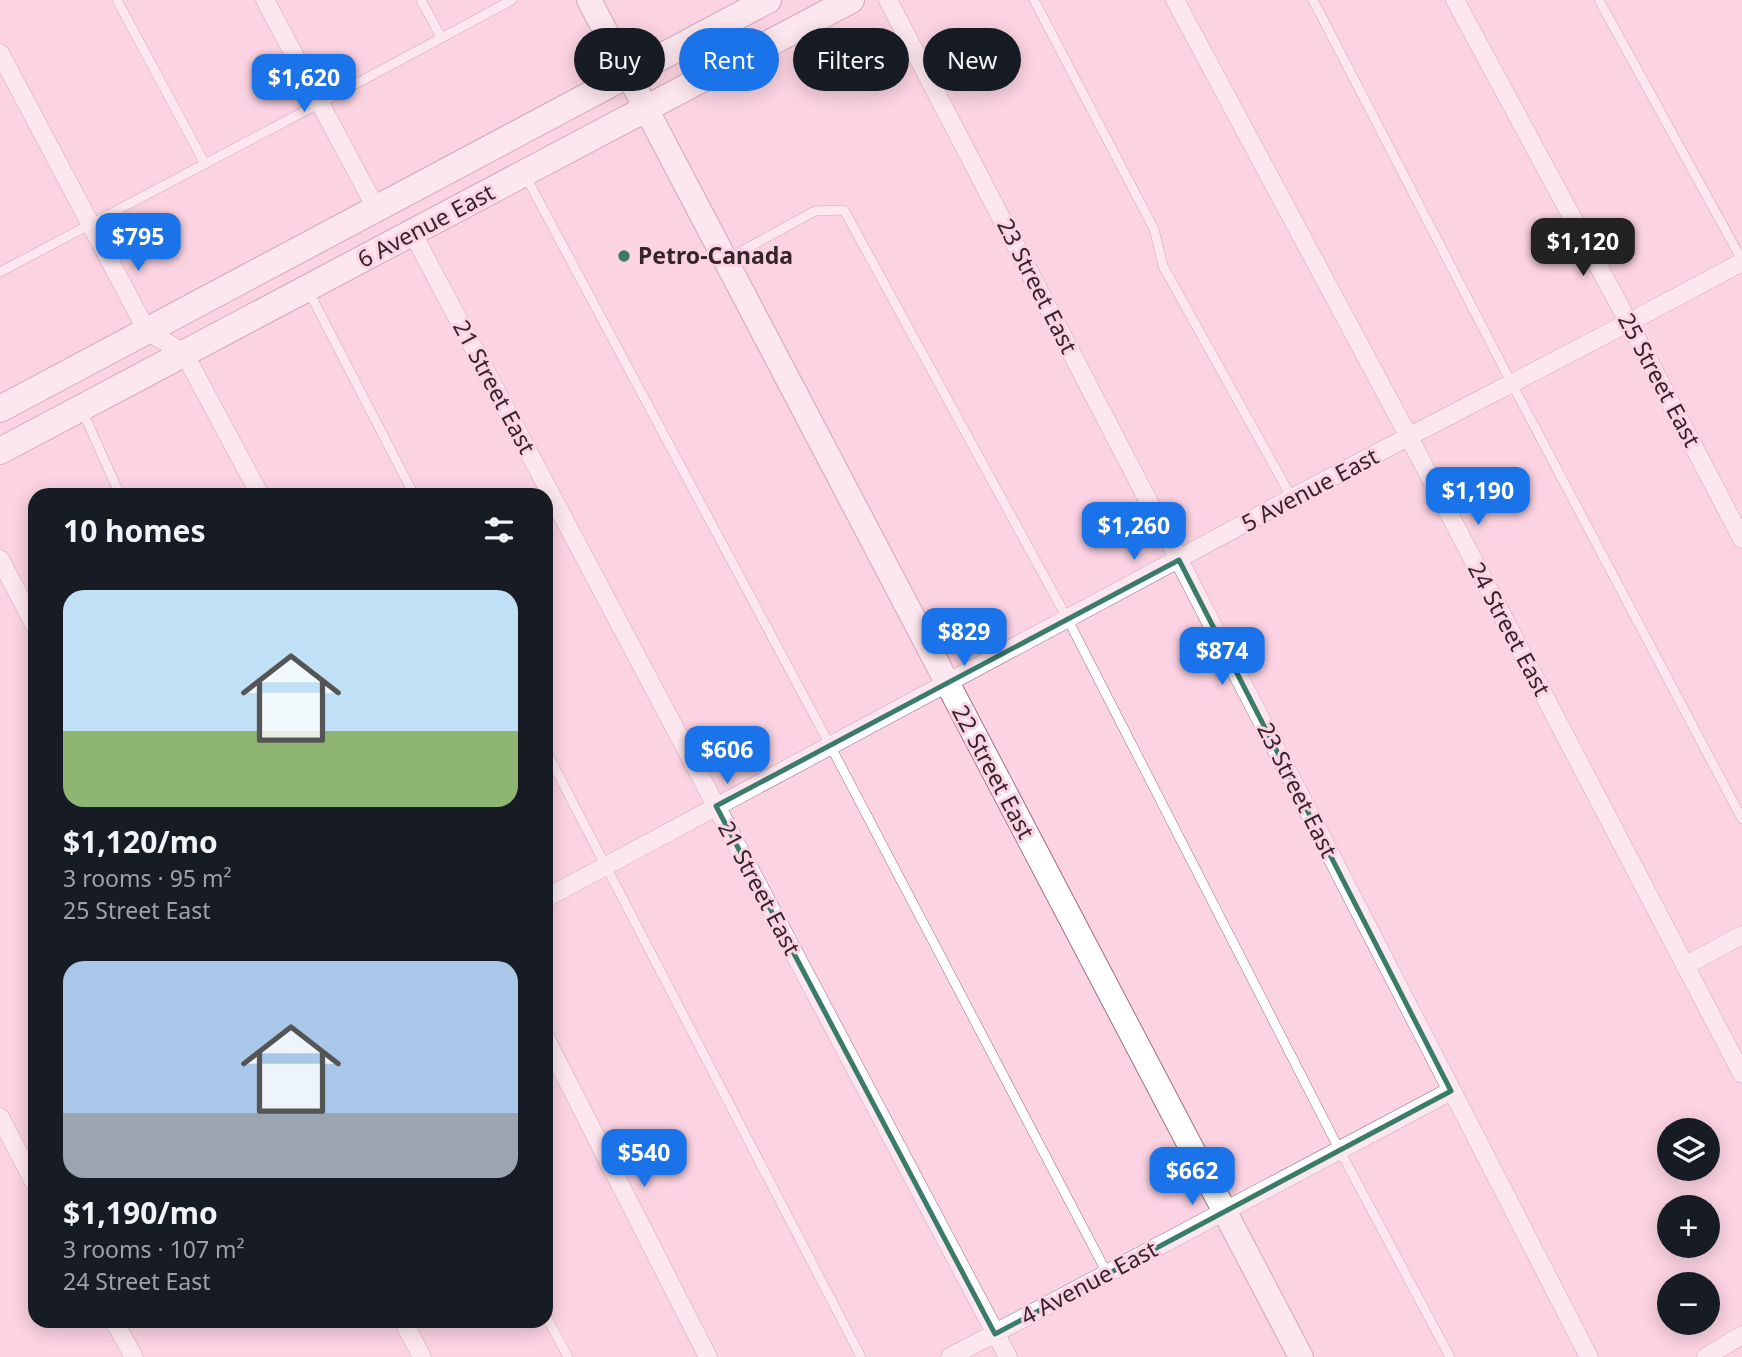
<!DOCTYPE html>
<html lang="en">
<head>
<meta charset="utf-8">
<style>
  body { margin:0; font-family:"Noto Sans",sans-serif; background:#242831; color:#f1f3f6; height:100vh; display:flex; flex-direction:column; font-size:26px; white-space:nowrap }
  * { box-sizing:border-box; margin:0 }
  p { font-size:23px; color:#9ea1a6 }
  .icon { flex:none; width:38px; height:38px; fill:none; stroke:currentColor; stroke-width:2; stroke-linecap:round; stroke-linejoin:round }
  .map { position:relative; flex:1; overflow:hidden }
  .panel { position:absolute; left:28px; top:488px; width:525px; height:840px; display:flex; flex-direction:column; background:#171b24; border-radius:21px; box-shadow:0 4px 18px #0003 }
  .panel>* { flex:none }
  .top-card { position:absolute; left:574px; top:28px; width:665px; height:63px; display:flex; gap:14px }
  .buttons { position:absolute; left:1657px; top:1118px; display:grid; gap:14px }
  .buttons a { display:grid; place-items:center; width:63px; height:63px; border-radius:50%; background:#171b24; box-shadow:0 4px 18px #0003; font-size:35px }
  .price { position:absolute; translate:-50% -60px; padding:0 16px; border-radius:14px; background:#1a73e8; color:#fff; font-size:23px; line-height:46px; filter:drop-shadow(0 2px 4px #0008) }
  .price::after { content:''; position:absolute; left:50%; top:42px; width:21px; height:16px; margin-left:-10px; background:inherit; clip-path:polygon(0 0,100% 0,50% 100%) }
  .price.current { background:#222; color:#fff }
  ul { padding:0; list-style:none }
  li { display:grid; align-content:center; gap:14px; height:371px; padding:0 35px }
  li span { display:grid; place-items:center; height:217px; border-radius:21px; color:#555 }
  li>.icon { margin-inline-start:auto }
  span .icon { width:126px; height:126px; fill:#fffc; stroke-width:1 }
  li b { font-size:30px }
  h2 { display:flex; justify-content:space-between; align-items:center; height:84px; padding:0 35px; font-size:30px }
  .pill { padding:0 24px; border-radius:32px; background:#171b24; box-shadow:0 4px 18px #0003; font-size:24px; line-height:63px }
  .pill.current { background:#1a73e8; color:#fff }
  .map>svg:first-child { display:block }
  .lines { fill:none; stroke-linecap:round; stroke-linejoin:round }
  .lane-casing { stroke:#9e7283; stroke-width:10 }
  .street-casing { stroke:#9e7283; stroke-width:19 }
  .secondary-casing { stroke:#9e7283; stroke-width:26 }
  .primary-casing { stroke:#9e7283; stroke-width:28 }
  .lane { stroke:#fff; stroke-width:9 }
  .street { stroke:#fff; stroke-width:18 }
  .secondary { stroke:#fff; stroke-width:24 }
  .primary { stroke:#fff; stroke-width:26 }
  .marked { fill:none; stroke:#3a7b6a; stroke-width:5; stroke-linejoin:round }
  .poi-dot { fill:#3a7b6a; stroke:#fcd3e2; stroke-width:2.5 }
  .labels { text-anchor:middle; stroke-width:6; stroke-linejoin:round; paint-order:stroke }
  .street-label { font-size:23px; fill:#36242b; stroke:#fcd3e2 }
  .poi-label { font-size:23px; font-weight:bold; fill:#36242b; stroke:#fcd3e2; text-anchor:start }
</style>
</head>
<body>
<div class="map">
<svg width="1742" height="1357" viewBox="0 0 1742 1357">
  <rect width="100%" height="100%" fill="#fcd3e2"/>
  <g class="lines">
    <defs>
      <path id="lane" d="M117 0 205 164
        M421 0 441 37
        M1034 0 1154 229 1163 266 1292 498
        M1313 0 1512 384 1742 819
        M1599 0 1742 260
        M526 177 831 747 1107 1273
        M727 259 815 211 844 210 1067 618 1339 1149 1450 1357
        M0 272 320 103 512 0
        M308 290 414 495
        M82 410 120 495
        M546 751 861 1357
        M546 1316 568 1357"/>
      <path id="street" d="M265 0 377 210
        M888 0 1179 560 1589 1357
        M1175 0 1409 437 1742 1074
        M1455 0 1629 323 1742 539
        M0 53 147 331 184 353 260 495
        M413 234 1008 1357
        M0 559 35 626
        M546 898C794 766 1042 633 1290 499 1440 419 1593 343 1742 262
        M1685 966 1742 935
        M546 1039 708 1357
        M0 1117 35 1184
        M114 1321 134 1357
        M403 1321 422 1357
        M950 1357 1451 1091
        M1706 1357 1742 1335"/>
      <path id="secondary" d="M589 0 1301 1357"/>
      <path id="primary" d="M0 409 768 0
        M0 451 851 0"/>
    </defs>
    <use href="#lane" class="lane-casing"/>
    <use href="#street" class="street-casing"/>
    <use href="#secondary" class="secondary-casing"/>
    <use href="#primary" class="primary-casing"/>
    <use href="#lane" class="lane"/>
    <use href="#street" class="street"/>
    <use href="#secondary" class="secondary"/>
    <use href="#primary" class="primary"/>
  </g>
  <path d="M0 0H1742V1357H0ZM1179 560 1451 1091 995 1334 716 806Z" fill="#fcd3e2" fill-opacity=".55" fill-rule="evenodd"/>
  <path class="marked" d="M1179 560 1451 1091 995 1334 716 806Z"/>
  <circle class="poi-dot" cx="624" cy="256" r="7"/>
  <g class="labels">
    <g class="street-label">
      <text transform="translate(426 226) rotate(-28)" y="8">6 Avenue East</text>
      <text transform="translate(1037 286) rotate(63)" y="8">23 Street East</text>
      <text transform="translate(1659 380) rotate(62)" y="8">25 Street East</text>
      <text transform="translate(494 387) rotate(62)" y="8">21 Street East</text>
      <text transform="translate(1310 490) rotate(-28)" y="8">5 Avenue East</text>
      <text transform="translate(1509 629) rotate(62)" y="8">24 Street East</text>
      <text transform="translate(993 772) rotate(62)" y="8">22 Street East</text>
      <text transform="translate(1297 790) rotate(63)" y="8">23 Street East</text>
      <text transform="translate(759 888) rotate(62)" y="8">21 Street East</text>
      <text transform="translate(1089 1283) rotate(-28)" y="8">4 Avenue East</text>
    </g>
    <g class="poi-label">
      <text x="638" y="264">Petro-Canada</text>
    </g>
  </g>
</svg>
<div class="buttons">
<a><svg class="icon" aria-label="layers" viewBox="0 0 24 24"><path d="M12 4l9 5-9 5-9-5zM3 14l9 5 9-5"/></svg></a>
<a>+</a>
<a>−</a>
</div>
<b class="price" style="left:304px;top:114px">$1,620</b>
<b class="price" style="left:138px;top:273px">$795</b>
<b class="price current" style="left:1583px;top:278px">$1,120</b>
<b class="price" style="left:1478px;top:527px">$1,190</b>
<b class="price" style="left:1134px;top:562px">$1,260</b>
<b class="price" style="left:964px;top:668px">$829</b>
<b class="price" style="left:1222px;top:687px">$874</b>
<b class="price" style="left:727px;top:786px">$606</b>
<b class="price" style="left:644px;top:1189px">$540</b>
<b class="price" style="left:1192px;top:1207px">$662</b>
<div class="top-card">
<a class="pill">Buy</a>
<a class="pill current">Rent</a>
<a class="pill">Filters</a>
<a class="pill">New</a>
</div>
<section class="panel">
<h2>10 homes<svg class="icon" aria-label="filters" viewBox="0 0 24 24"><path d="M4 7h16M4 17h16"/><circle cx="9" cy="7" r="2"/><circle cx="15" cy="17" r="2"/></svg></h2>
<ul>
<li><span style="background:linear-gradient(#bfe0f5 65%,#8fb573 0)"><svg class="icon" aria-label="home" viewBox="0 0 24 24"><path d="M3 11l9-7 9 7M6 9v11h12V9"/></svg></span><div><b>$1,120/mo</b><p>3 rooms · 95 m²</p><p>25 Street East</p></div></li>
<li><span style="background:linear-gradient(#a9c7e8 70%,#9aa5b1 0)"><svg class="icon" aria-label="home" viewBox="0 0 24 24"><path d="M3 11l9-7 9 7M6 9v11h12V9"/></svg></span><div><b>$1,190/mo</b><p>3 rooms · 107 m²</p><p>24 Street East</p></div></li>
</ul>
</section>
</div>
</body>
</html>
